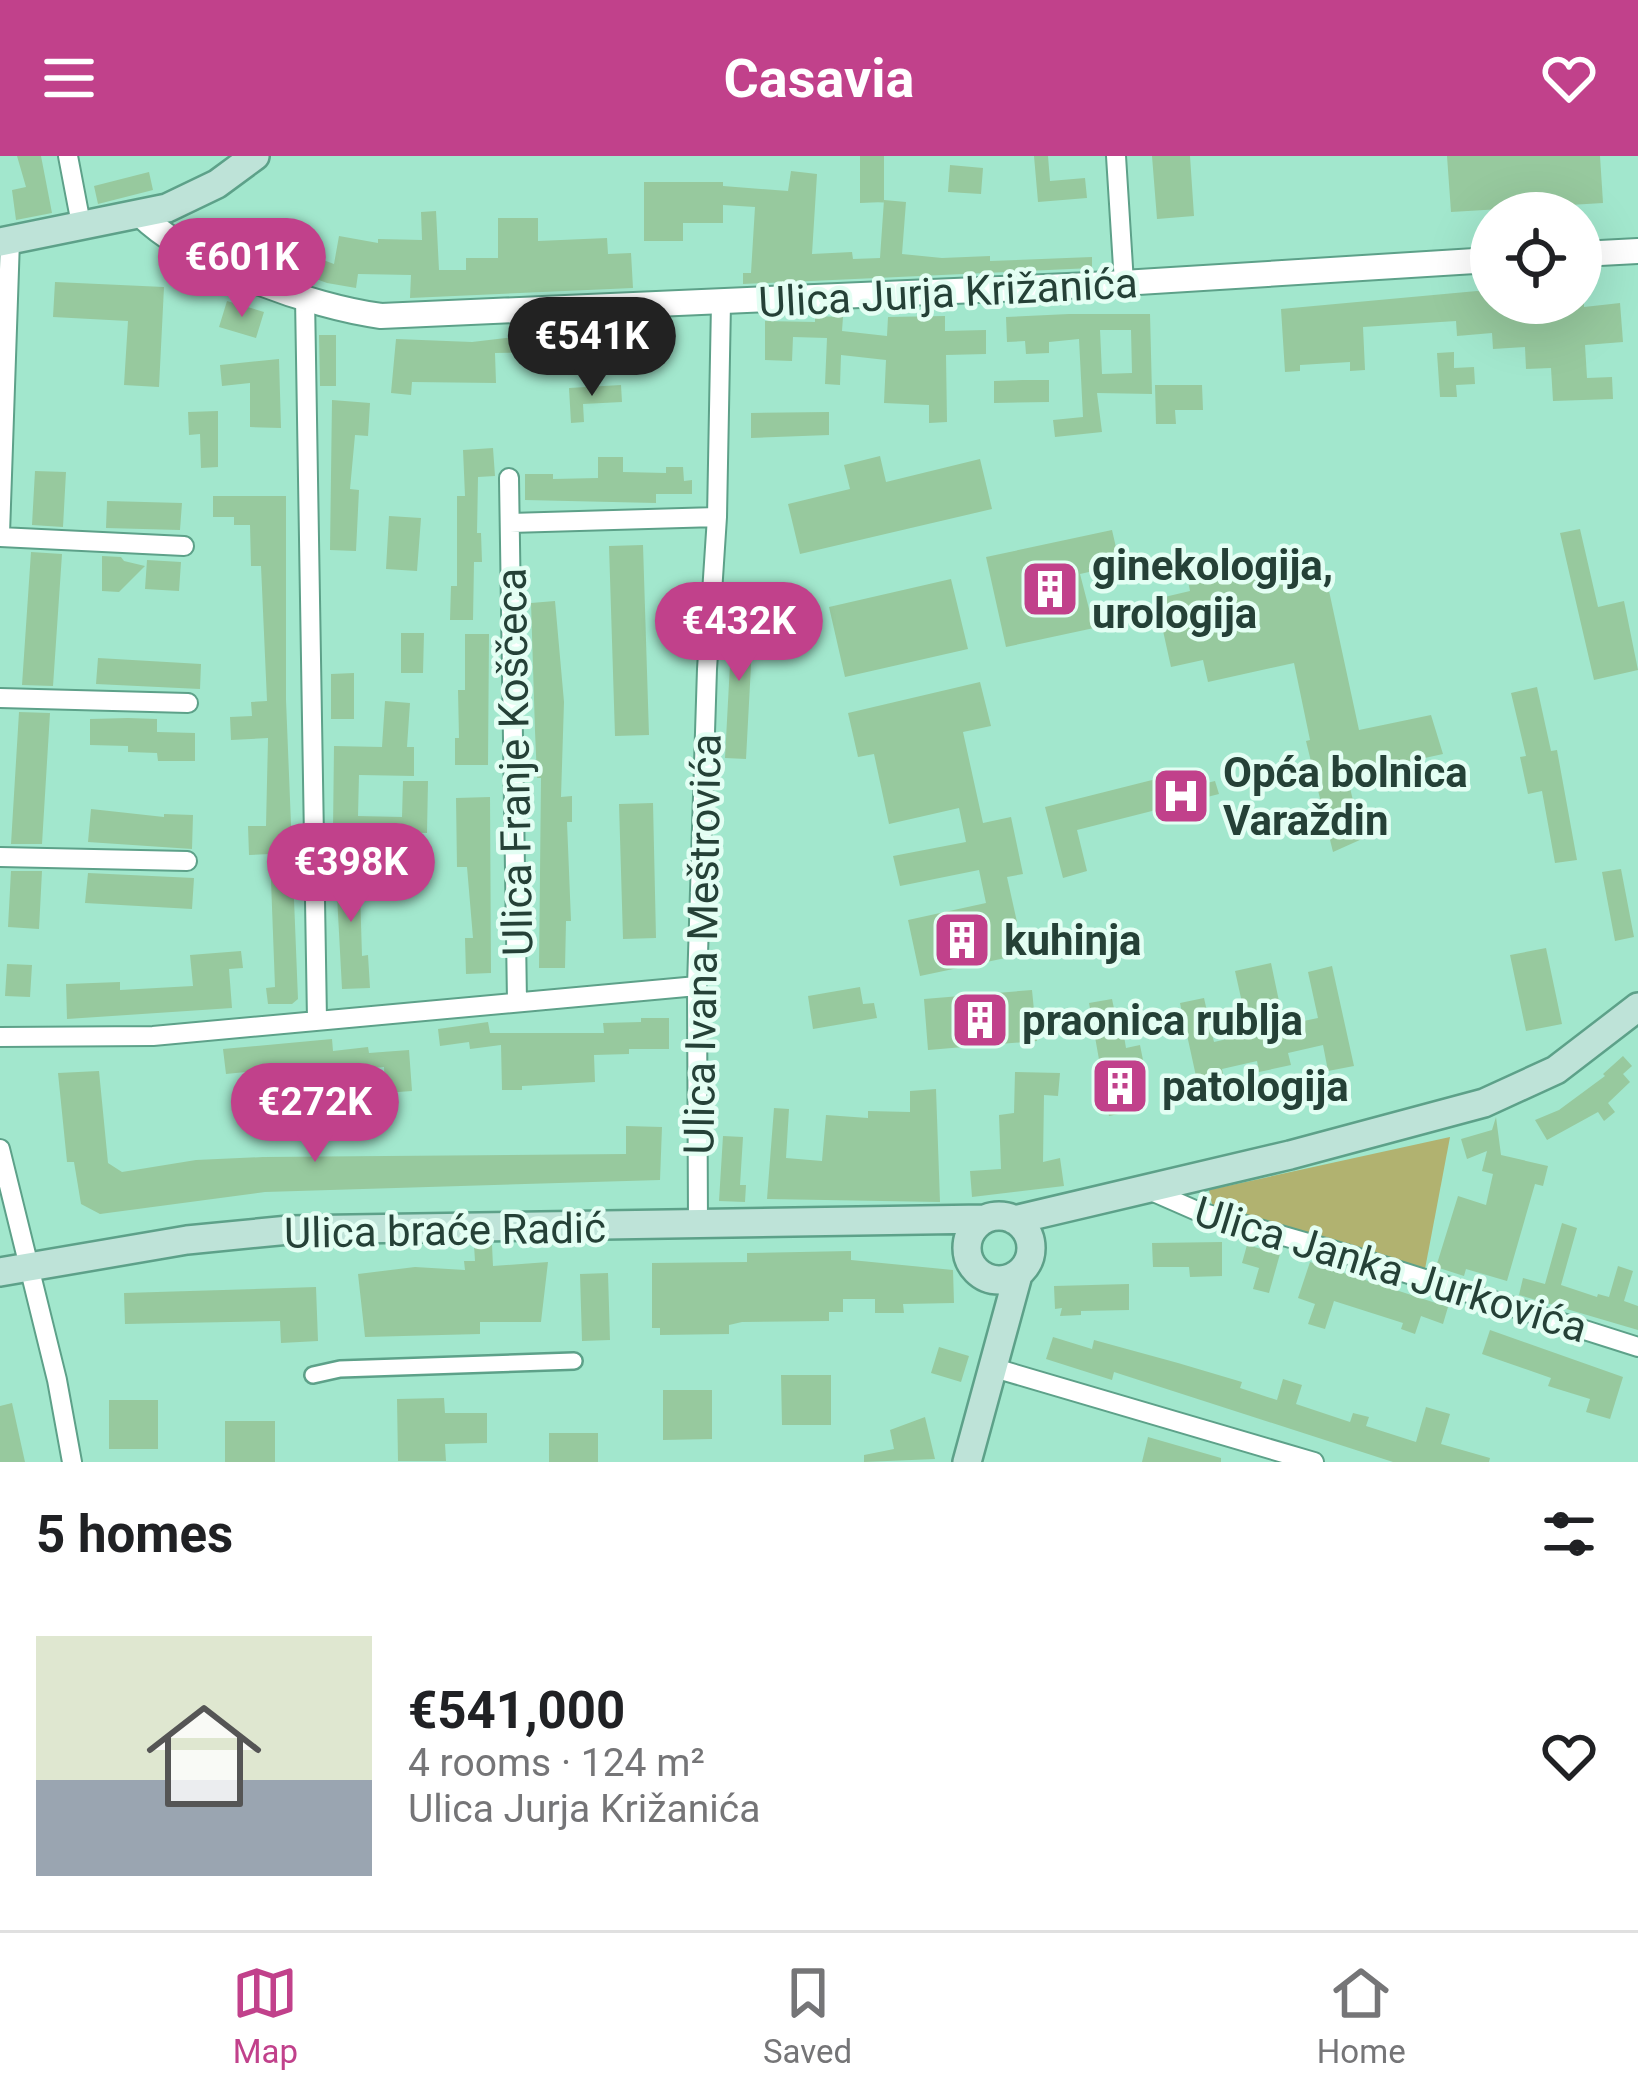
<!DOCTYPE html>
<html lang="en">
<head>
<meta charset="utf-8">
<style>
  body { margin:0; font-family:Roboto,sans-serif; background:#f2f2f2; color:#202124; height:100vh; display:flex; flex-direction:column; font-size:45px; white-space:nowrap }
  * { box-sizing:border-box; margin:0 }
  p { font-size:39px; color:#757577 }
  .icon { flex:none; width:66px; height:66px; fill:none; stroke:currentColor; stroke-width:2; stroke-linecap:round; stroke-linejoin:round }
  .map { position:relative; height:1306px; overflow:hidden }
  .side { display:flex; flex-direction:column; background:#fff; flex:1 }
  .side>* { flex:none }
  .buttons { position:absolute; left:1470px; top:36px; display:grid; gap:24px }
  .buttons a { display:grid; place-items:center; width:132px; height:132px; border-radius:50%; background:#fff; box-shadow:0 12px 48px #0002; font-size:60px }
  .price { position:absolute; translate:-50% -102px; padding:0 27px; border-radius:42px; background:#c1418b; color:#fff; font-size:39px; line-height:78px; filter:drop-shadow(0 3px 6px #0008) }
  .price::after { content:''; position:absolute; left:50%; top:72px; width:36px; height:27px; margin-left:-18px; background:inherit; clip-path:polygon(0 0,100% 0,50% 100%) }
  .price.current { background:#222; color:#fff }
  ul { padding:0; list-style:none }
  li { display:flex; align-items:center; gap:36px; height:300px; padding:0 36px }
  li+li { border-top:3px solid #e0e0e0 }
  li span { display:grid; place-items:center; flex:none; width:336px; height:240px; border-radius:0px; color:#555 }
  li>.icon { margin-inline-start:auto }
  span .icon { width:144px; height:144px; fill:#fffc; stroke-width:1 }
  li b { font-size:51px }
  h2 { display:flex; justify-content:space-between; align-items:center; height:144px; padding:0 36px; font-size:51px }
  header { display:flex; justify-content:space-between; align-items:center; height:156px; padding:0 36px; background:#c1418b; color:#fff; font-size:54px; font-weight:700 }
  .tab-bar { display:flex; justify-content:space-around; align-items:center; height:168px; border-top:3px solid #e0e0e0; background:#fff; font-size:33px; color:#757577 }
  .tab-bar a { display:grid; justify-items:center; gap:6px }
  .tab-bar .current { color:#c1418b }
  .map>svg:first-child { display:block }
  .green { fill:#b1b270 }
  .building { fill:#97c99e; fill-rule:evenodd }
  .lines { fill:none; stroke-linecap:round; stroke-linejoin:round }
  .pedestrian-casing { stroke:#5da189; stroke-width:20 }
  .minor-casing { stroke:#5da189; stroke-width:22 }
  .tertiary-casing { stroke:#5da189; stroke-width:28 }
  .secondary-casing { stroke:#5da189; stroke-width:32 }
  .pedestrian { stroke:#fff; stroke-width:15 }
  .minor { stroke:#fff; stroke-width:18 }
  .tertiary { stroke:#fff; stroke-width:24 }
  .secondary { stroke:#bee3d8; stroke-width:27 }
  .labels { text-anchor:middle; stroke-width:9; stroke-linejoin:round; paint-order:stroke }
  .street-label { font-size:42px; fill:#254137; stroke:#e3fef3 }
  .poi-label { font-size:42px; font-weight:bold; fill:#254137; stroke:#e3fef3; text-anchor:start }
</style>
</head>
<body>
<header><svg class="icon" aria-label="menu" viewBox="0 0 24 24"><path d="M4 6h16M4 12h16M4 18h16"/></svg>Casavia<svg class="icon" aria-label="heart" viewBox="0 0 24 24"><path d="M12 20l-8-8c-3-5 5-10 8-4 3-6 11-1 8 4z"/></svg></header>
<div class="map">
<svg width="1638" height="1306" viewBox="0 0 1638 1306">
  <rect width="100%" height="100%" fill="#a2e7cd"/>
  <path class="green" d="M1450 981 1425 1113 1213 1053 1209 1034Z"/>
  <path class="building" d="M17 0H41L52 57 16 64 12 34 26 31Z
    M860 0H884V46L860 47Z
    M1034 0H1048L1050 25 1085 22 1087 42 1038 46Z
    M1152 0H1190L1194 60 1157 63Z
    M1447 0H1600L1603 47 1451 56Z
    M950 9 983 12 981 38 948 36Z
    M791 15 817 18 812 98 852 96 853 103 880 102 884 44 906 46 902 98 942 102 990 100V105L1092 101V112L743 128V117H751L755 51 723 49V67H683V85H644V26H723V30L788 35Z
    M149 16 153 34 98 48 94 30Z
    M436 55 439 114H466V102H498V62H538V85L607 82 608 98 631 97 633 132 410 142 411 119 358 118 356 132 327 127 284 111 291 92 334 108 339 80 378 87V83L422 84 421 56Z
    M55 126 164 131 159 231 124 229 128 165 53 161Z
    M1477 135 1491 136V147H1584V151L1620 147 1623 186 1585 189 1587 222 1612 221 1613 243 1553 245 1551 212 1526 213 1525 191 1493 193 1492 177 1457 180 1456 165 1363 171 1365 214 1350 215V206L1300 209V215L1285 216 1281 153Z
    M227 145 264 156 256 182 219 171Z
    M1069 158H1150L1152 238 1097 237 1102 276 1055 281 1053 264 1083 261 1079 183 1049 186V197L1026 198 1025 185 1007 186 1006 161ZM1100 174H1131L1132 217 1102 218Z
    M815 160 843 161 842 175 887 180 888 161 945 160V175L986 174V198L946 199 947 266 929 267V249L884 247 886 204 841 199 840 229 825 228 827 182 793 181 792 205 765 204V165L815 166Z
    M319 179H336V230H320Z
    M532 179V182L576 181V204H548L547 196 495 197 496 227 412 226 411 239 391 237 396 183 472 186Z
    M1454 196V212L1474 211 1475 228 1456 229 1457 241H1440L1437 197Z
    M279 203 281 272 250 271V227L222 230 220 209Z
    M1023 224H1049V246L994 247V225Z
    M621 229 622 246 583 248 584 266 571 267 569 232Z
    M1155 229H1202L1203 254H1175L1176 268H1156Z
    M332 244 370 247 368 280 355 279 350 333 359 334 356 395 330 394Z
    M218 255V311L201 312 200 278 189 279 188 256Z
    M829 256V279L751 282V257Z
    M493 292 495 320 478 321 477 377H481L482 406H474L473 464H450L451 430H457V340H465L463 294Z
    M880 300 886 326 980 303 992 353 800 398 788 348 850 333 844 309Z
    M598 301H623V316L666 317V311H683L684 325 692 324V338H656V347L525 344V318H553V323L598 322Z
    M35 315 66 316 63 371 32 369Z
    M213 340H286V544L298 843 292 848H268L266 832 275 831 270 698 249 699 248 670H266L268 582 231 584 230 561 252 560 251 546 267 545 261 410H251L250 369H234V361H213Z
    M107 345 182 347 180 374 106 372Z
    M389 360 421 362 417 415 386 413Z
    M1580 373 1598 451 1624 445 1638 514 1594 524 1560 377Z
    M1112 374 1120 409 1080 418 1094 472 1006 491 986 401Z
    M643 389 649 579 615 580 609 390Z
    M31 396 62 398 53 530 22 529Z
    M102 400 121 401 124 405 145 410 119 436 102 435Z
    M1292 403 1294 413 1323 407 1359 574 1431 559 1443 598 1347 619 1362 683 1333 696 1306 585 1310 584 1294 507 1208 526 1203 504 1171 511 1156 443 1190 435 1188 425Z
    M147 404 181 406 179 435 145 433Z
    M951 423 968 493 845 521 829 451Z
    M555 445 564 546 561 641 572 640V666H567L571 765H566L565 812H539L541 622H537L535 575 531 447Z
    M733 452 754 453 746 603 725 602Z
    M401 477H424L423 517H401Z
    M465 478H489L488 609H455V582H459L458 534H465Z
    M98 502 201 508 200 533 96 528Z
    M354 517V563H331V518Z
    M980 526 991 570 963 576 983 667 1011 661 1023 718 1007 721 1017 766 1008 768 1015 800 920 820 908 764 986 747 979 714 900 730 893 700 966 686 959 652 889 668 874 598 858 601 848 557Z
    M1537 531 1551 595 1557 594 1577 704 1555 707 1542 635 1528 638 1520 601 1526 600 1511 537Z
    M385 545 410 547 407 591H414V620L359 619 358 660 402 661 403 625H428L427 677 333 675 334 590 382 591Z
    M19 556 50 557 42 688H11Z
    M128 562 157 563V576L195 577V605H158L157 597 128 596V590L90 589V563Z
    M1172 619 1174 626 1192 621 1194 630 1215 625 1219 638 1077 674 1087 715 1063 722 1045 651Z
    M490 641 491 817 466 818 465 782H473L467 711H457L456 642Z
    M653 647 656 782 623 783 619 648Z
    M91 653 164 661V658L193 659 192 693 88 686Z
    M335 702H359L362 800 368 799 370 832 342 833Z
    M1621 713 1634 781 1615 785 1602 716Z
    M11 715H42L39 773 8 771Z
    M88 717 194 722 192 753 85 747Z
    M1546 792 1562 868 1526 875 1510 799Z
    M241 795 243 812 229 813 232 852 67 863 66 828 120 826V834L193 830 190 799Z
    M1271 807 1284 869 1318 862 1308 816 1332 810 1354 910 1328 915 1323 889 1288 897 1291 909 1259 916 1257 905 1222 913 1227 938 1201 943 1180 847 1204 842 1214 886 1249 878 1235 815Z
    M7 808 32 809 30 841 5 840Z
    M860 831 863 848 874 847 877 862 813 873 808 840Z
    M1032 834 1037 885 928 894 924 843Z
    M1112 843 1120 881 1124 880 1126 892 1140 889 1143 904 1132 907 1142 953 1109 960 1089 847Z
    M641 862H669V893H629V898L594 899 595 926 522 930V934H502L501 889 470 893 469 886 440 890 438 873 488 866 490 877H604L603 867 641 866Z
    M332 883 333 895 368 891 369 897 409 894 412 935 385 937 384 911 334 916 335 925 296 927 298 946 281 948 276 913 226 918 223 893Z
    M1623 900 1632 910 1623 918 1630 926 1608 947 1615 956 1604 965 1598 956 1547 984 1535 964 1559 954 1605 920 1603 918Z
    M99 915 108 1007 122 1016 196 1004 263 1001 626 998V970L662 971 660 1024 265 1036 100 1058 81 1048 74 1006H67L58 917Z
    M1015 916 1060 917 1058 940 1044 939 1043 1006 1060 1002 1064 1030 972 1041 970 1015 1001 1013 999 959 1014 957Z
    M936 933 940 1046 767 1043 774 952 789 953 786 1002 822 1005 826 959 868 962V955L910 956V935Z
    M1496 961 1501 999 1548 1010 1543 1030 1535 1028 1507 1125 1466 1113 1464 1120 1436 1111 1458 1040 1486 1049 1493 1018 1482 1015 1487 995 1467 1003 1461 983 1492 974Z
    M723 980 743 981 740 1029H746L745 1046 719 1045Z
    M1562 1067 1577 1072 1561 1129 1597 1141 1598 1138 1609 1141 1618 1110 1633 1115 1624 1145 1638 1150V1174L1519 1139 1523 1122 1545 1128Z
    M1222 1086V1120L1190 1121 1189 1111H1153L1152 1087Z
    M474 1089H492L493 1110 548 1106 541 1166H480V1178L365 1181 358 1118 415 1111 465 1114 464 1105H475Z
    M1247 1089 1280 1098 1269 1137 1253 1133 1259 1112 1242 1107Z
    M851 1095V1104L953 1114 954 1147 903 1148 904 1157H875V1143H843V1156H829V1165L742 1166 729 1169V1178L660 1179V1172H652V1107L747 1106V1097Z
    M1310 1106 1448 1151 1443 1168 1421 1160 1415 1178 1401 1173 1403 1167 1334 1145 1325 1173 1308 1168 1315 1148 1298 1142Z
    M608 1117 610 1184 582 1185 580 1118Z
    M1129 1128V1154L1081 1155V1159L1060 1160 1062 1152 1055 1153 1054 1130Z
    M316 1131 318 1185 281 1187 280 1165 125 1168 124 1137Z
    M1490 1174 1623 1221 1610 1263 1586 1256 1590 1243 1548 1230 1551 1222 1482 1198Z
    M1053 1181 1092 1193 1094 1184 1178 1207 1242 1226 1240 1232 1277 1244 1283 1223 1302 1229 1296 1248 1350 1266 1353 1257 1369 1261 1366 1270 1416 1286 1426 1251 1450 1258 1441 1288 1490 1302 1489 1306H1393L1114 1216 1112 1224 1046 1203Z
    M939 1191 969 1200 961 1226 931 1217Z
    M781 1219H831V1269H782Z
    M663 1234H712V1283L663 1284Z
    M444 1242 445 1257H487V1287L445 1288 446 1305H398L397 1243Z
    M109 1244H158V1293H109Z
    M12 1247 25 1306H0V1250Z
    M925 1261 935 1303 864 1306V1299L894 1293 890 1274Z
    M225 1265H275V1306H225Z
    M549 1277H598V1306H549Z
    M1148 1281 1221 1302V1306H1142Z"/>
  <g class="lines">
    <defs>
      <path id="pedestrian" d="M313 1219 340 1213 574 1205"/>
      <path id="minor" d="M68 0 81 68
        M1116 0 1124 127
        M305 142 317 864
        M509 322 517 845
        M510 367 717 361
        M0 378 10 84
        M0 381 184 390
        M0 542 188 547
        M0 701 187 705
        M0 881 153 880 697 830
        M0 993 57 1224 72 1306
        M1149 1034 1197 1055 1346 1098 1638 1191
        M698 1068 697 830 707 513 717 361 721 147
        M991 1211 1314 1306"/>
      <path id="tertiary" d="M141 59C191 108 312 151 381 160L1090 129 1491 104
        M1581 98 1638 95"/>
      <path id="secondary" d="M0 86 167 52 217 28 255 0
        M967 1092a32 32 0 1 1 64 0a32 32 0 1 1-64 0Z
        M1014 1064 1290 999 1484 947 1556 914 1638 851
        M0 1116 187 1084 289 1074 985 1063
        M967 1306 1018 1119"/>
    </defs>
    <use href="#pedestrian" class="pedestrian-casing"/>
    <use href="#minor" class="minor-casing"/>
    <use href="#tertiary" class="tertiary-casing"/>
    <use href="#secondary" class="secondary-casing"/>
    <use href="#pedestrian" class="pedestrian"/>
    <use href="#minor" class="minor"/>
    <use href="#tertiary" class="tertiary"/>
    <use href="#secondary" class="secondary"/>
  </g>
  <defs>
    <symbol id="building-square" viewBox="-11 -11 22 22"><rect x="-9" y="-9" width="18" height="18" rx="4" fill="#c1418b" stroke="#e3fef3"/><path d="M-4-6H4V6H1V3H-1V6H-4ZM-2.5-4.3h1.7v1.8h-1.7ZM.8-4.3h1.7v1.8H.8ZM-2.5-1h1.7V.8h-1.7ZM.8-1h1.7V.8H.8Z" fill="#fff"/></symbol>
    <symbol id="hospital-square" viewBox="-11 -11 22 22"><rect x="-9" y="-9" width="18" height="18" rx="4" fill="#c1418b" stroke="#e3fef3"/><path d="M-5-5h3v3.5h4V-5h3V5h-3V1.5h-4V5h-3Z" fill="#fff"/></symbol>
  </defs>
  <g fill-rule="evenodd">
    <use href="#building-square" x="1017" y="400" width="66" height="66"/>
    <use href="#hospital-square" x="1148" y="607" width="66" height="66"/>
    <use href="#building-square" x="929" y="751" width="66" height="66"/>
    <use href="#building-square" x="947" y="831" width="66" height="66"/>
    <use href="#building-square" x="1087" y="897" width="66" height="66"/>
  </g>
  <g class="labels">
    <g class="street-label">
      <text transform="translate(948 136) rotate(-3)" y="15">Ulica Jurja Križanića</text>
      <text transform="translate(514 606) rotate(-91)" y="15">Ulica Franje Koščeca</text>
      <text transform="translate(702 788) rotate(-89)" y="15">Ulica Ivana Meštrovića</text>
      <text transform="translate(445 1074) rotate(-1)" y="15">Ulica braće Radić</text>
      <text transform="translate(1391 1113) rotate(17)" y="15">Ulica Janka Jurkovića</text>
    </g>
    <g class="poi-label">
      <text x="1092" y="424">ginekologija,<tspan x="1092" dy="48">urologija</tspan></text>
      <text x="1223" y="631">Opća bolnica<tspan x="1223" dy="48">Varaždin</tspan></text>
      <text x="1004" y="799">kuhinja</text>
      <text x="1022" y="879">praonica rublja</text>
      <text x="1162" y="945">patologija</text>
    </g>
  </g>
</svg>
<div class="buttons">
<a><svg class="icon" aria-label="locate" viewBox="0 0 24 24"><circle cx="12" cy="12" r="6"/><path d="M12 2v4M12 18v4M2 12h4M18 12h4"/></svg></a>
</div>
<b class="price" style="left:242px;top:164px">€601K</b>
<b class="price current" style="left:592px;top:243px">€541K</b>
<b class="price" style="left:739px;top:528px">€432K</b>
<b class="price" style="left:351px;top:769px">€398K</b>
<b class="price" style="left:315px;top:1009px">€272K</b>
</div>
<section class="side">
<h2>5 homes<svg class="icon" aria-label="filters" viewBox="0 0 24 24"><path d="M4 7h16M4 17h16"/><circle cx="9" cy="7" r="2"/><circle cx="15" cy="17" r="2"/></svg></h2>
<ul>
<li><span style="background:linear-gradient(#dfe7d0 60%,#9aa5b1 0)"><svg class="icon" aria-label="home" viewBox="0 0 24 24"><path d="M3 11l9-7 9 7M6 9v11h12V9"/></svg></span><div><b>€541,000</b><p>4 rooms · 124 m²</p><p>Ulica Jurja Križanića</p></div><svg class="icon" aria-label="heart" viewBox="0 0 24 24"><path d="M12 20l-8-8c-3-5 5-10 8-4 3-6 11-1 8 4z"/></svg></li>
</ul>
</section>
<nav class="tab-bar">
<a class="current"><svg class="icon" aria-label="map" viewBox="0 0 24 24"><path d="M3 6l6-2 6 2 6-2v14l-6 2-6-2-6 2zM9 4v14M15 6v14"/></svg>Map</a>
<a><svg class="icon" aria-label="saved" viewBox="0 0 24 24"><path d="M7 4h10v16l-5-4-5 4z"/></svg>Saved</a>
<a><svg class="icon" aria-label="home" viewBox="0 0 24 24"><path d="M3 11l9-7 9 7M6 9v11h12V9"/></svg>Home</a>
</nav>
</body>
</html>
